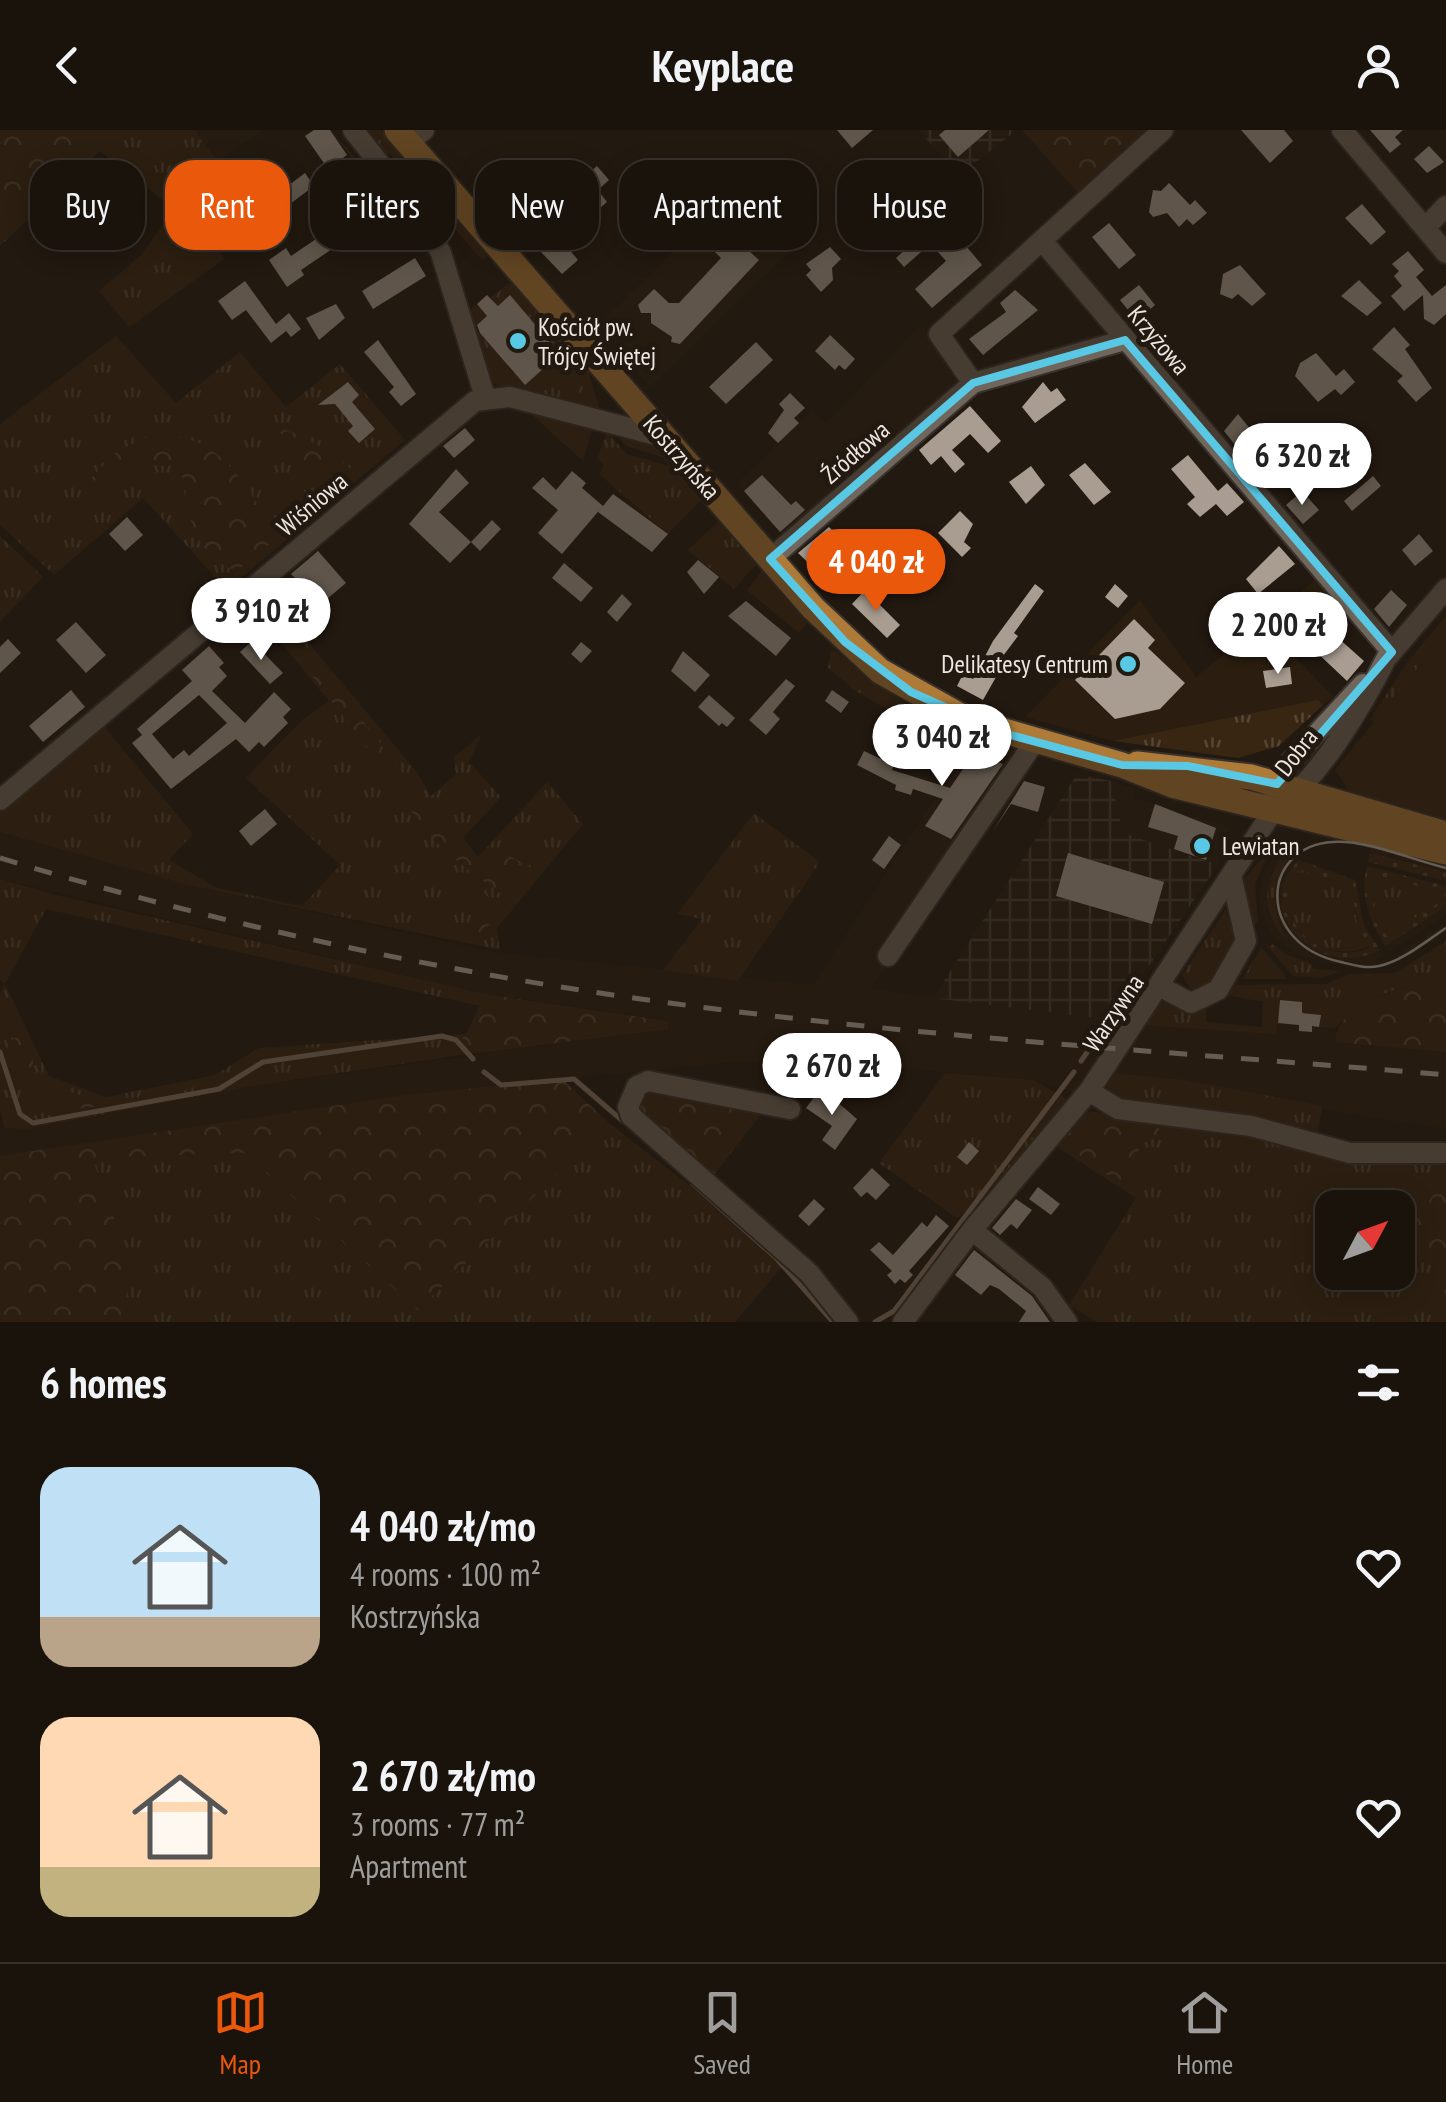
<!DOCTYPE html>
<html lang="en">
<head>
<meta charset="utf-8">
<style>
  body { margin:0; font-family:"PT Sans Narrow",sans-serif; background:#27201a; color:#f1f3f6; height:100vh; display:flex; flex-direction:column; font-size:38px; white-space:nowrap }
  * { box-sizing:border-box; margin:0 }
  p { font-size:32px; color:#9f9e9d }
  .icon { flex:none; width:55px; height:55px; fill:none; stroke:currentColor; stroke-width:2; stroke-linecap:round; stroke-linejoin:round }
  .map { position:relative; height:1192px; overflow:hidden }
  .side { display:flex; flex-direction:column; background:#1a130c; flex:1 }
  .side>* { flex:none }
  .hud { position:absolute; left:30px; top:30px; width:1388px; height:90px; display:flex; gap:20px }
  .needle { width:65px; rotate:49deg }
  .fabs { position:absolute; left:1315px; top:1060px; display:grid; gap:20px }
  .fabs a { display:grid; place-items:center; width:100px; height:100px; border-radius:20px; background:#1a130c; box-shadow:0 5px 25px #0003,0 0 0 2px #38322d; font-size:50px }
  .price { position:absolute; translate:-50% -85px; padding:0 22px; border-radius:35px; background:#fff; color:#222; font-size:32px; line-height:65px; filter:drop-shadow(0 2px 5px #0008) }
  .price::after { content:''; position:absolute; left:50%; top:60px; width:30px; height:22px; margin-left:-15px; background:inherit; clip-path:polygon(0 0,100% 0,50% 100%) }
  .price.selected { background:#ea580c; color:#fff }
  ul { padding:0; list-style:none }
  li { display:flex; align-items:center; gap:30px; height:250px; padding:0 40px }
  li span { display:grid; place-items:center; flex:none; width:280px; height:200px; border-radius:30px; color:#555 }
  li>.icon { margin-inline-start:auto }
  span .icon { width:120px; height:120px; fill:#fffc; stroke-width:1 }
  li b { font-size:42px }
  h2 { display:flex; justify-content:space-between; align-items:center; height:120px; padding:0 40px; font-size:42px }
  .chip { padding:0 35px; border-radius:30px; background:#1a130c; box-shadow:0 5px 25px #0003,0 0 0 2px #38322d; font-size:35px; line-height:90px }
  .chip.selected { background:#ea580c; color:#fff }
  header { display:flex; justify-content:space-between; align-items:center; height:130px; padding:0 40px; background:#1a130c; font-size:45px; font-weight:600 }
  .dock { display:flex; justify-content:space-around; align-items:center; height:140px; border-top:2px solid #38322d; background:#1a130c; font-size:28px; color:#9f9e9d }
  .dock a { display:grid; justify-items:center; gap:5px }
  .dock .selected { color:#ea580c }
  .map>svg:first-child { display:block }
  .built { fill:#2b1e10 }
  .industrial { fill:url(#industrial-grid) }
  .grass { fill:url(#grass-tufts); fill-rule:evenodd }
  .forest { fill:url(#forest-crowns) }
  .park { fill:#382613 }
  .garden { fill:url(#garden-dots); fill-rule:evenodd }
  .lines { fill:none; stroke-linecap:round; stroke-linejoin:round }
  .stream { stroke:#887665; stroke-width:5 }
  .building { fill:#a99d91; fill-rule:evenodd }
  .minor-casing { stroke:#38322e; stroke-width:24 }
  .major-casing { stroke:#38322e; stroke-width:29 }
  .minor { stroke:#71665b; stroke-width:20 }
  .major { stroke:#ad7a38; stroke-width:25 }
  .tram { stroke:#b5ada7; stroke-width:2.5 }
  .rail { stroke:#b5ada7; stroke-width:5; stroke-dasharray:18 18; stroke-linecap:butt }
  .marked { fill:none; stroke:#59c8e4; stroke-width:8; stroke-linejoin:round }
  .poi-dot { fill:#59c8e4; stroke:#221910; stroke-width:4 }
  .labels { text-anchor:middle; stroke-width:10; stroke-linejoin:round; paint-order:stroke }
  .poi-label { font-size:25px; fill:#eee7e1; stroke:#221910; text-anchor:start }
  .street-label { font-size:25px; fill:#eee7e1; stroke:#221910 }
</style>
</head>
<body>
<header><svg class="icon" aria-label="back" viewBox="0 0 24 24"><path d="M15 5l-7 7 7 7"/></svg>Keyplace<svg class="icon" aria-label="person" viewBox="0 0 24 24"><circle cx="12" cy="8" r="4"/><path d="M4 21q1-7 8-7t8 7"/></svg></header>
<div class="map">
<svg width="1446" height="1192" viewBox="0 0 1446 1192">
  <defs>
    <pattern id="industrial-grid" width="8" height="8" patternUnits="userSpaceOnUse" patternTransform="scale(2.5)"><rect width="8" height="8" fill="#2b1e10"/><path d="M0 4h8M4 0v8" fill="none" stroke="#4a3f32"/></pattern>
    <pattern id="grass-tufts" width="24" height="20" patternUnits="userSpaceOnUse" patternTransform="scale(2.5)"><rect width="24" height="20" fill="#382613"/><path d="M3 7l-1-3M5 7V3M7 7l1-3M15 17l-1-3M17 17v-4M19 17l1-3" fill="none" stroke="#554635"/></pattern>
    <pattern id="forest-crowns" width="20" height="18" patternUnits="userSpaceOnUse" patternTransform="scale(2.5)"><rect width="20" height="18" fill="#382613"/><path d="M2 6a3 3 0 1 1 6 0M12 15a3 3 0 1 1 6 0" fill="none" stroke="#554635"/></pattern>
    <pattern id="garden-dots" width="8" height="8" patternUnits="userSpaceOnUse" patternTransform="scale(2.5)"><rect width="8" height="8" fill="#382613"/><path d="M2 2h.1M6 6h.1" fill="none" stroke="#554635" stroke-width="1.8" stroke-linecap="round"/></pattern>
  </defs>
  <rect width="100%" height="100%" fill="#221910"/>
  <path class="built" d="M195 0H263L218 32Z
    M728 69 787 124 650 257 598 195Z
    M921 195 957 241 954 262 786 409 737 353 812 280 826 293Z
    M1318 447 1345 478 1291 523 1334 567 1323 575 1318 570 1113 611 1025 587 1140 470 1196 547Z
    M971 614 1026 630 871 859 1112 890 1125 898 1152 893 1276 904 1280 870 1302 872 1321 885 1320 897 1336 898V912L1446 922V999L1280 973 1144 946 1092 947 1080 964 1034 950 821 931 733 932 406 965 0 1033V998L27 999 252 956 668 898V890L485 864 0 749V702L188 755 494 822 813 855Z
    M1111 651 1136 659 1133 668 1229 697 1218 735 1122 703Z
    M1372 715 1446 735V742L1370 723Z
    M1282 716 1287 720 1272 742 1266 769 1269 787 1286 808 1277 792 1274 764 1279 746 1293 725 1299 730 1289 741 1303 815 1347 829 1380 820 1384 826 1371 833 1387 830 1391 836 1350 838 1299 825 1274 808 1260 781 1259 760 1265 741Z
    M1446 777V785L1389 822 1385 816Z
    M1446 793V802L1399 832 1395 826Z"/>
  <path class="industrial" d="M919 0H1017L958 46Z
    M1077 644 1111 651 1123 703 1218 735 1112 890 933 868Z"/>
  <path class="grass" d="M0 0H195L218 32 188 53 191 82 224 129 129 197 99 161 140 126 174 79 100 21 0 116Z
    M331 0 391 69 387 77Z
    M359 0H380L486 122 485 128 482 130 389 23 380 30Z
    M511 151 588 240 600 281 491 253 466 183 477 174 487 186 475 198 525 255 560 224 510 166 498 176 491 168Z
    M116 206 176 273 240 222 286 277 340 234 405 310 227 460 143 368 54 445 0 395V294Z
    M528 281 592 299 583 331Z
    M607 302 627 324 670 336 701 370 668 404 599 344 604 335 597 329Z
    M616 304 657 316 674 331 626 316Z
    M719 391 756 434 734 459 688 420Z
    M0 406 43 447 0 492Z
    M762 441 807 493 799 503 747 460Z
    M265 453 296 498 416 641 431 666 456 644 454 627 482 604 469 632 501 667 463 708 478 727 547 652 583 694 497 798 500 820 188 755 0 702V678L102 594 193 704 169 730 217 758 302 776 340 735 246 648 303 589 329 571 246 470Z
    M1446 486V503L1374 592 1370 589 1408 531Z
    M832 519 915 581 910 592 857 562 827 537Z
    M1318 570 1323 575 1279 616 1238 628 1113 611Z
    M923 586 1019 623 1014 627 931 601 918 596Z
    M754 683 820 732 738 851 663 840 702 789 677 784Z
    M1270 720 1255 754 1258 791 1252 798 1241 752Z
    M1287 720 1293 725C1268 753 1272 781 1287 810 1258 782 1263 750 1287 720Z
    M1299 739 1351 756 1358 798 1370 816C1321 839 1264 787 1299 739Z
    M1372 745 1446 763V768L1387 807 1376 791Z
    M0 749 60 766 485 864 480 876 46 779 5 854 49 946 106 967 215 945 259 918 466 904 447 927 252 956 27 999 4 998 0 978V864L5 854 0 850Z
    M1225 780 1237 807 1207 858 1191 860 1182 845Z
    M1446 811V852C1409 851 1360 868 1336 898L1319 897 1320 885 1302 883V872L1280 870 1276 904 1140 895C1171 853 1169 885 1207 878L1206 892 1262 897 1263 872 1226 865 1234 855 1326 854 1349 844 1395 843Z
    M1273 814 1285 824 1312 834 1313 839 1341 841 1321 848 1293 846 1268 817Z
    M1261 817 1284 844 1286 849H1243Z
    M945 943 1034 950 1086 981 1446 1030V1192H1097L1069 1175 1136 1068 1054 1015 957 1088 879 1033ZM1332 1078H1398V1142H1332Z
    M1111 943 1184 950 1322 976 1318 1002 1154 981 1111 967 1107 955Z
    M609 993 787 1131 735 1192H125L128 1126 92 1028 244 1023 418 1179Z"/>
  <path class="forest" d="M0 0 87 2C71 39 28 69 0 102Z
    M1022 0H1155L1080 65Z
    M569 225 584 260 579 272C565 270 558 262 555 248Z
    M277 298C304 303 330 323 352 340L348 351 324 366Z
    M150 304C220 303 242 348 274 402L270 414 237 441C197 427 186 389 185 350L171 336 134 334 86 354 114 324Z
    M263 470 372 602 450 711 479 731 508 725 533 739 520 761 504 766C466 738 421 709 403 664L262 481Z
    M477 757 488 767 493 792 473 807 461 804 472 792 470 761Z
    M1425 851 1446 852V922L1335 912C1337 873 1394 862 1425 851Z
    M485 864 668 891V899L447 927 466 904Z
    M17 907C34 920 36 931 30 952L21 949 7 912Z
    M562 949 609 993 418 1180 244 1023 92 1028 128 1126 125 1192H0V1026L406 965Z
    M643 957 766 978 713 1046 634 983Z
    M61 959 111 975 64 980 54 971Z
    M1095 982 1141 996 1156 995 1164 1005 1141 1014 1128 1052C1102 1045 1077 1030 1067 1005Z
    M1444 1047 1446 1048V1129L1417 1111 1402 1113 1398 1088 1422 1082Z"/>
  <path class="park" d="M1446 503V694L1353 667 1335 640Z"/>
  <path class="garden" d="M1370 723 1446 742V751L1368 732Z
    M1299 730 1355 750 1364 795 1380 820C1322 851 1246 784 1299 730ZM1299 739 1351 756 1358 798 1370 817C1321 840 1264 786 1299 739Z
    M1367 736 1446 756V763L1372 745 1376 791 1387 806 1446 768V777L1385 816C1370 792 1359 765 1367 736Z"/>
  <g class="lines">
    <path class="stream" d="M1103 899 1133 857
      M0 922 20 984 33 993 219 959 263 932 442 906 456 910 473 929
      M1081 931 1088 921
      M484 942 501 955 574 949 625 993
      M693 1054 776 1128 833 1192
      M875 1192 894 1181 1074 942"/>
  </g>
  <path class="building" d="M314 0H330L347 25 328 39 305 6Z
    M837 0H873L852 18Z
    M945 0H989L958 27 939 5Z
    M1241 0H1284L1293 11 1270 33Z
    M1370 0H1403L1395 7 1401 14 1390 23Z
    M1429 16 1444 32 1427 43 1414 29Z
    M597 36 609 50 598 60 607 72 562 111 578 130 562 144 522 102Z
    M305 43 314 56 282 80 273 67Z
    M1169 53 1190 75 1195 70 1207 83 1193 95 1187 89 1179 97 1167 83 1153 87 1149 82 1153 60 1161 61Z
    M1362 74 1386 102 1371 115 1345 88Z
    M371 79 381 95 364 107 353 91Z
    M1109 93 1136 125 1119 139 1092 107Z
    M949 96 982 135 932 178 915 159 946 131 930 113Z
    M725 99 759 130 680 214 671 212 672 207 651 193V183H641L638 175 654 159 669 173H679L721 128 709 116Z
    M328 101 338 115 301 140 304 145 287 157 269 130 286 118 291 126Z
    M913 113 921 122 904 137 896 128Z
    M830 117 841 129 832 138 833 150 821 162 806 145 811 140 806 134Z
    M1408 121 1424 140 1416 147 1432 166 1446 155V184L1434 195 1424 189 1423 165 1404 181 1391 166 1402 156 1394 146 1399 141 1392 134Z
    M415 128 426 146 373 179 362 161Z
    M1240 135 1266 164 1252 176 1238 164 1232 169 1220 164 1223 144Z
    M1359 150 1382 173 1367 186 1341 166Z
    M245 151 276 194 289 183 301 199 291 207 286 201 271 213 246 180 232 190 218 171Z
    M1139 155 1155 175 1137 191 1120 170Z
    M1015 160 1038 180 983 225 969 209 1006 182 1000 173Z
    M487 165 498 176 510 165 560 224 525 255 480 203 477 195 487 186 477 174Z
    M336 174 345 188 319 210 306 188Z
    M1394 197 1410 215 1405 219 1432 258 1416 272 1397 251 1403 246 1372 219Z
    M830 205 855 229 845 240 839 235 835 240 815 221Z
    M378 210 416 264 401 276 389 262 394 257 364 222Z
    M756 212 773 230 726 274 709 257Z
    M1316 223 1336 246 1344 239 1355 252 1341 265 1335 259 1318 272 1295 246 1300 233Z
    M348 252 359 265 352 272 375 299 359 313 348 301 353 296 335 274 318 275Z
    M1043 252 1051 262 1057 258 1066 270 1035 293 1022 277Z
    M790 263 805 278 794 288 799 293 778 313 768 303 784 280 779 274Z
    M970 276 1001 311 988 323 970 304 952 320 965 334 955 343 941 326 931 335 919 320Z
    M1238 284 1256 306 1240 321 1224 301Z
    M465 298 475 310 454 328 443 316Z
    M1188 325 1218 361 1227 353 1244 372 1227 386 1216 374 1200 387 1187 374 1195 367 1171 339Z
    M1085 333 1111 362 1094 375 1069 345Z
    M1031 336 1045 355 1026 374 1009 352Z
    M456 339 469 353 439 382 471 412 450 433 409 394Z
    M572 341 586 353 582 358 603 376 562 424 538 403 558 380 532 358 543 347 556 360Z
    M762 345 791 375 796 371 805 380 780 402 744 361Z
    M1373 346 1381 356 1352 381 1344 371Z
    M1302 361 1319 380 1303 394 1286 375Z
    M613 364 668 404 652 422 598 382Z
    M960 381 973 394 964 412 971 418 962 427 938 403Z
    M127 387 143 405 125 421 109 404Z
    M492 390 501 399 480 421 471 412Z
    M829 397 846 414 818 442 798 423Z
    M1419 404 1433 421 1415 436 1402 420Z
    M892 405 900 414 882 431 890 440 878 452 861 434Z
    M1279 416 1295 434 1258 464 1246 449Z
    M318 421 346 453 321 474 291 444Z
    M698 430 719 447 704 464 687 442Z
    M564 433 593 458 581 472 552 448Z
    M1035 454 1044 461 1014 503 1018 506 1000 530 1004 533 983 570 957 556 963 544 973 549 993 511Z
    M1115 454 1128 466 1118 478 1105 467Z
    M865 460 900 495 887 508 852 474Z
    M1391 460 1407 475 1389 497 1374 479Z
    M622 464 632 474 617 492 607 482Z
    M746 471 791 508 776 526 728 486Z
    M1134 489 1155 510 1148 518 1185 553 1160 579 1115 589 1075 550Z
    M76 492 106 525 86 543 56 510Z
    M1327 498 1364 531 1347 551 1310 516Z
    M8 509 21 523 0 543V517Z
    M252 511 283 543 270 554 240 522Z
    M581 512 592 521 581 533 571 524Z
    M209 516 224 533 219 537 227 546 212 561 245 593 274 562 291 579 283 587 288 593 264 617 259 612 249 622 236 609 171 659 132 613 142 605 137 599 192 551 182 540ZM199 565 227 593 189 626 184 620 173 629 152 604Z
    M683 521 710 545 695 562 671 541Z
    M1290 537 1292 554 1266 558 1263 541Z
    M786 549 795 556 773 582 780 589 766 605 749 590Z
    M71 560 85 577 43 612 29 596Z
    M832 560 849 572 841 583 825 571Z
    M709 565 735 588 727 597 722 593 719 596 698 577Z
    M864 621 894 635 892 640 950 658 974 623 1003 634 951 709 925 696 943 669 913 659 911 665 895 660 896 655 857 635Z
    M1024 651 1045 657 1038 682 1011 674 993 701Z
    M1155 674 1216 698 1206 730 1174 719 1178 706 1148 697Z
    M265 679 277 694 251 716 239 701Z
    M889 706 901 715 884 739 872 730Z
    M1068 723 1164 752 1152 794 1056 766Z
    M1280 870 1302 872V883L1321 885 1319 897 1312 896V902L1299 901V895L1278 893Z
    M821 958 857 989 835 1020 822 1010 832 996 806 978Z
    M969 1012 979 1021 967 1035 957 1027Z
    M872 1038 890 1055 876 1070 867 1062 861 1067 853 1058Z
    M1038 1057 1060 1074 1051 1085 1029 1069Z
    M814 1069 825 1079 809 1096 798 1086Z
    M1016 1069 1032 1080 1017 1099 1011 1094 1000 1105 992 1098Z
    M936 1085 949 1096 909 1141 913 1145 905 1153 900 1149 895 1154 887 1145 892 1141 870 1120 879 1112 893 1125 922 1092 927 1097Z
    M974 1120 1032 1166 1050 1192H1019L1026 1181 999 1159 990 1155 981 1165 955 1145Z"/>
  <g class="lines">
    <defs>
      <path id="minor" d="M353 0 421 86 441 123 485 267
        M1342 0 1446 123
        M409 13 424 0
        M1425 98 1446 76
        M1044 113 1392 522
        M973 253 939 204 1163 0
        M770 429 973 253 1125 210
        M1386 529 1446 459
        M1274 667 1288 635 1363 554
        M0 670 475 271 510 267 664 307
        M888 826 1035 611
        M1161 857 1191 873 1218 860 1246 811 1232 749
        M1089 961 1118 979 1251 996 1350 1023H1446
        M790 979 648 951 637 956 628 977 631 986 809 1143 848 1192
        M972 1100 1042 1157 1067 1192
        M903 1192 972 1100 1089 961 1275 678C1317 654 1365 571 1387 527"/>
      <path id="major" d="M397 0 813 478 880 541 969 591 1122 635 1172 655 1446 722
        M1137 634 1251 647 1446 704"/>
    </defs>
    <use href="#minor" class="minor-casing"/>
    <use href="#major" class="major-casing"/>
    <use href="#minor" class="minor"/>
    <use href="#major" class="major"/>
    <path class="tram" d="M1446 738C1412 730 1368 710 1333 712 1260 716 1255 814 1341 832 1353 835 1366 839 1379 836 1403 831 1426 811 1446 798"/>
    <path class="rail" d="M0 728C234 799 474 849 716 879 958 910 1203 924 1446 945"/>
  </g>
  <path d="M0 0H1446V1192H0ZM1125 210 1392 522 1277 654 1188 636 1122 635 1003 603 911 562 845 512 770 429 973 253Z" fill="#221910" fill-opacity=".55" fill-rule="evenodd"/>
  <path class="marked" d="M1125 210 1392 522 1277 654 1188 636 1122 635 1003 603 911 562 845 512 770 429 973 253Z"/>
  <g class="poi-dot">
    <circle cx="518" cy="211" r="10"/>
    <circle cx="1128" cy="534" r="10"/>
    <circle cx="1202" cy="716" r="10"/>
  </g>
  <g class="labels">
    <g class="poi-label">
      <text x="538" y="206">Kościół pw.<tspan x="538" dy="29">Trójcy Świętej</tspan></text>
      <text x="1108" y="543" text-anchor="end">Delikatesy Centrum</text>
      <text x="1222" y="725">Lewiatan</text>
    </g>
    <g class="street-label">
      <text transform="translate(1159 210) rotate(50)" y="9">Krzyżowa</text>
      <text transform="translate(855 322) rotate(-41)" y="9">Źródłowa</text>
      <text transform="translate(682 327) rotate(49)" y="9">Kostrzyńska</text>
      <text transform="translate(312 374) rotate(-40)" y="9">Wiśniowa</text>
      <text transform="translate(1296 622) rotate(-52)" y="9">Dobra</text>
      <text transform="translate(1113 883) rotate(-56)" y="9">Warzywna</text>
    </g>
  </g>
</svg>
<div class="fabs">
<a><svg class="needle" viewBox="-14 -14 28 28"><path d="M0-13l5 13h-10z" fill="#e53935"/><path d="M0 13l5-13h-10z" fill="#9f9e9d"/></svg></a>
</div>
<b class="price" style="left:1302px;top:378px">6 320 zł</b>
<b class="price selected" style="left:876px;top:484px">4 040 zł</b>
<b class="price" style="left:261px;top:533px">3 910 zł</b>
<b class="price" style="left:1278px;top:547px">2 200 zł</b>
<b class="price" style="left:942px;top:659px">3 040 zł</b>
<b class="price" style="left:832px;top:988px">2 670 zł</b>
<div class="hud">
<a class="chip">Buy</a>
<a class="chip selected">Rent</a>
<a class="chip">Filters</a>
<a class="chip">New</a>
<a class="chip">Apartment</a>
<a class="chip">House</a>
</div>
</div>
<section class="side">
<h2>6 homes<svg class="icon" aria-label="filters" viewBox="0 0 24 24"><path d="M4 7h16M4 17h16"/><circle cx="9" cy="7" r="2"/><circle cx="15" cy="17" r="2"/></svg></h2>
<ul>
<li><span style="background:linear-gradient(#bfe0f5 75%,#b9a48a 0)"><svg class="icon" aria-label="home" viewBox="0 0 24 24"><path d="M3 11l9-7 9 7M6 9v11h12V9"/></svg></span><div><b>4 040 zł/mo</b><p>4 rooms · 100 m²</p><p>Kostrzyńska</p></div><svg class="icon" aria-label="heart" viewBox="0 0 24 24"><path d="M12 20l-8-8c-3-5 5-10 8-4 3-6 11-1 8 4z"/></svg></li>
<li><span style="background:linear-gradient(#ffd9b3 75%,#c2b280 0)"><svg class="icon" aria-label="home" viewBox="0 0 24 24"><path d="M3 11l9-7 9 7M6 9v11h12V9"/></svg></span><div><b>2 670 zł/mo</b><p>3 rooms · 77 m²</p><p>Apartment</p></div><svg class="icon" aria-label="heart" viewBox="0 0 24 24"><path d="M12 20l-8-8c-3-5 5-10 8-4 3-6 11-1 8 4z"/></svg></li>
</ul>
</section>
<nav class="dock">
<a class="selected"><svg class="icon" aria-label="map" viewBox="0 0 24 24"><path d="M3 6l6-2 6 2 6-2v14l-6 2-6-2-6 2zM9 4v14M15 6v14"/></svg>Map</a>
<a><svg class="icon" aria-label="saved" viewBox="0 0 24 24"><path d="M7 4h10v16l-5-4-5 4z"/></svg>Saved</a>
<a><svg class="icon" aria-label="home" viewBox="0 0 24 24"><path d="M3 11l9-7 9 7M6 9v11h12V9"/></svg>Home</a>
</nav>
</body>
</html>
